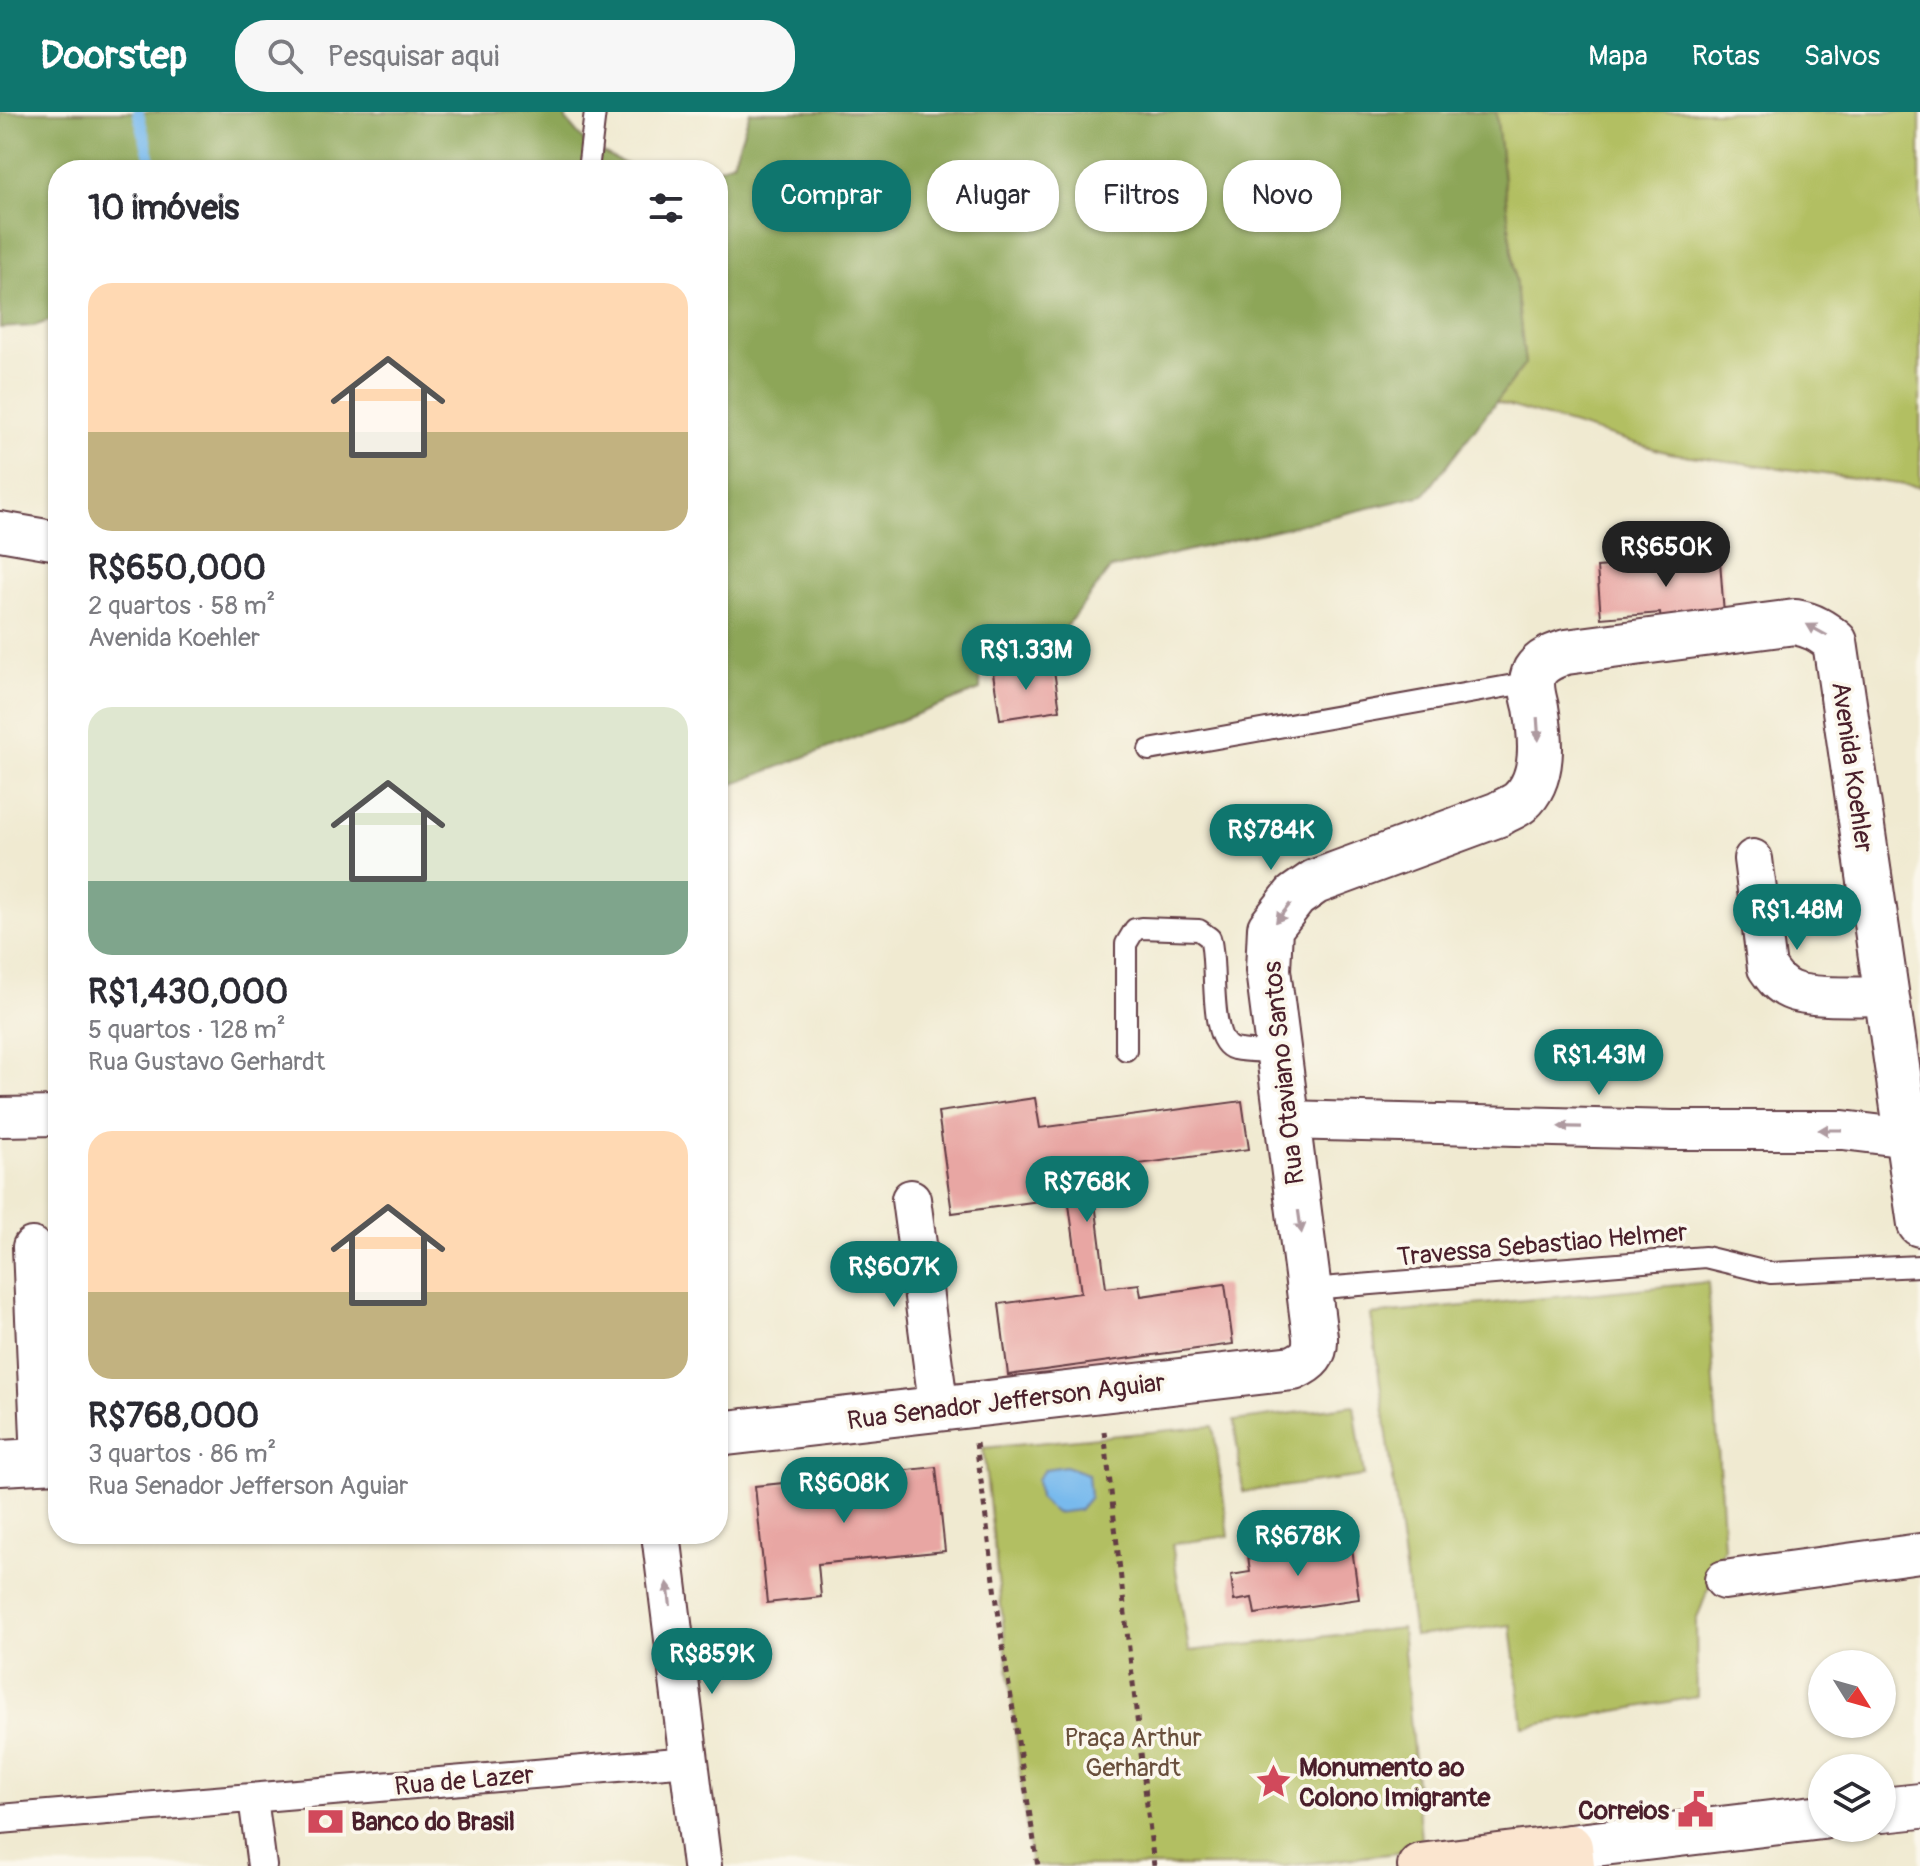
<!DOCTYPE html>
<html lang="pt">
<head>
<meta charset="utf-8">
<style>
  body { margin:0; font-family:Pangolin,sans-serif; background:#f7f7f7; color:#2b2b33; height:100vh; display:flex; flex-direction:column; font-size:30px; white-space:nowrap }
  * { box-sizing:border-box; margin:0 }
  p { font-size:26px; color:#7c7c81 }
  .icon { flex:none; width:44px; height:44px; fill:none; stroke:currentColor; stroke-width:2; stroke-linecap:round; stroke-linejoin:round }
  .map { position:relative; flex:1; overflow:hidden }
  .details { position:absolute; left:48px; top:48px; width:680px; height:1384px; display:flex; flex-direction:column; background:#fff; border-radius:32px; box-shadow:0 2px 6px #0004 }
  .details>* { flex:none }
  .hud { position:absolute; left:752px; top:48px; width:760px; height:72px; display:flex; gap:16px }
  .needle { width:52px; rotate:127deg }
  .tools { position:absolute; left:1808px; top:1538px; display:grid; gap:16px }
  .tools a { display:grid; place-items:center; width:88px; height:88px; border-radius:50%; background:#fff; box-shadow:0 2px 6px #0004; font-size:40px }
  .price { position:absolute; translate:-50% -68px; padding:0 18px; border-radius:28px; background:#0f766e; color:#fff; font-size:26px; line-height:52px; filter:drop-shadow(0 2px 4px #0008) }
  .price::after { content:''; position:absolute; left:50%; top:48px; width:24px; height:18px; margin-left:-12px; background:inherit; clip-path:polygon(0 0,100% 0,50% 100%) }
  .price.active { background:#222; color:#fff }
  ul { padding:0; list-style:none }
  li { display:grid; align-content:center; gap:16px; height:424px; padding:0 40px }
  li span { display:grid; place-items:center; height:248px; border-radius:24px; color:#555 }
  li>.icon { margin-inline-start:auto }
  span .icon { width:144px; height:144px; fill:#fffc; stroke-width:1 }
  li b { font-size:34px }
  h2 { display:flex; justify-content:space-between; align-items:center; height:96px; padding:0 40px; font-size:34px }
  .chip { padding:0 28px; border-radius:32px; background:#fff; box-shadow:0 2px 6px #0004; font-size:28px; line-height:72px }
  .chip.active { background:#0f766e; color:#fff }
  header { display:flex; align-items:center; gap:48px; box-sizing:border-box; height:112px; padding:0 40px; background:#0f766e; color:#fff }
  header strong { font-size:38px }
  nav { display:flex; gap:44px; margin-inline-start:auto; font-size:28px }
  .search { width:560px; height:72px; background:#f7f7f7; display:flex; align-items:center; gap:20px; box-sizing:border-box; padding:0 28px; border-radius:32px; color:#7c7c81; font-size:30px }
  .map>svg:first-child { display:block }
  .green { fill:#b2bf62; stroke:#7e6f46; stroke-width:2 }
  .forest { fill:#8da658; stroke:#6c6242; stroke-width:2 }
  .water { fill:#78baed; stroke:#616c8c; stroke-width:2 }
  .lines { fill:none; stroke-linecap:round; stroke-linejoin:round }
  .stream { stroke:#78baed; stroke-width:11 }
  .building { fill:#e8a6a3 }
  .service-casing { stroke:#633d44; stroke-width:24 }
  .pedestrian-casing { stroke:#633d44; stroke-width:32 }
  .minor-casing { stroke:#633d44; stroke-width:42 }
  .tertiary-casing { stroke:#633d44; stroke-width:48 }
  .secondary-casing { stroke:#633d44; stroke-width:48 }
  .path { stroke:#633d44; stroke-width:5; stroke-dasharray:6 6; stroke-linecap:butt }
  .service { stroke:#fff; stroke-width:20 }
  .pedestrian { stroke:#fff; stroke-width:28 }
  .minor { stroke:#fff; stroke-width:38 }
  .tertiary { stroke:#fff; stroke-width:44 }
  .secondary { stroke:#fbe5cf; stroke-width:44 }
  .oneway { fill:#ae9aa0 }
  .labels { text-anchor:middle; stroke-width:7; stroke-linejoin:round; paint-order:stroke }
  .street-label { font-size:26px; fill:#4a1f2b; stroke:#fbf7ec }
  .park-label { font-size:26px; fill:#694f3c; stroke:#fbf7ec }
  .poi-label { font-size:26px; font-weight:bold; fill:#4a1f2b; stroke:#fbf7ec; text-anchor:start }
</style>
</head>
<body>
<header>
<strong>Doorstep</strong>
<div class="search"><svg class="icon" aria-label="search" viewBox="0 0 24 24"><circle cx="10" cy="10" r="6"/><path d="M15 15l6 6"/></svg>Pesquisar aqui</div>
<nav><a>Mapa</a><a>Rotas</a><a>Salvos</a></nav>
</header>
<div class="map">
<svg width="1920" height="1754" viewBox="0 0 1920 1754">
  <rect width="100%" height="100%" fill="#fbf7ec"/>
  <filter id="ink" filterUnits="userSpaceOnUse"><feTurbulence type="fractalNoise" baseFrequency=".0125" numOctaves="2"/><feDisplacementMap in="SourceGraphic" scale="16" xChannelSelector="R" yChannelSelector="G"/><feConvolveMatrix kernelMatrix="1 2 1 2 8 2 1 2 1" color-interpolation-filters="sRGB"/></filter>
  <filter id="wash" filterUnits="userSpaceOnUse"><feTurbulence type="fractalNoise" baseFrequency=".006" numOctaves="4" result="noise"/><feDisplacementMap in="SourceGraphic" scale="32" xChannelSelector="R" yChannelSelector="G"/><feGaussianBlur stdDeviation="1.8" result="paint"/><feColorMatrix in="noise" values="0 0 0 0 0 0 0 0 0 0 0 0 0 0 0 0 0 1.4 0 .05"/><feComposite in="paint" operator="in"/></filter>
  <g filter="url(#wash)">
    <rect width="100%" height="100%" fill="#f0ead1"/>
    <path class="green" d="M1496 0H1920V375L1669 341 1496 290 1525 252Z
      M1708 1170 1724 1436 1696 1509 1697 1585 1523 1615 1511 1513 1414 1524 1371 1203Z
      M1354 1293 1364 1364 1243 1380 1234 1309Z
      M1213 1314 1229 1424 1172 1432 1189 1539 1402 1516 1422 1738 1285 1754H1031L983 1336Z"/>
    <path class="forest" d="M0 0H566V8L588 34 638 58H58V206L34 214 0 216Z
      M750 0H1496L1525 252 1424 383 1110 457 1054 531 981 551 980 578 718 678V58H714L733 50Z"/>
    <path class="water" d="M1065 1354 1088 1362 1090 1385 1079 1398 1055 1401 1039 1386 1037 1367 1045 1357Z"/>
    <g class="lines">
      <path class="stream" d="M138 0 153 58"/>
    </g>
    <g id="blocks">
      <path class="building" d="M1719 435 1725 516 1662 521 1660 501 1601 506 1597 455 1623 453 1621 444Z
        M1053 552 1060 598 1000 607 993 561Z
        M1035 986 1040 1016 1242 989 1249 1037 1124 1054 1126 1071 1093 1075 1106 1176 1139 1172 1141 1184 1225 1172 1233 1232 1008 1263 999 1192 1081 1181 1068 1085 952 1101 938 1000Z
        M936 1355 945 1439 818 1452 821 1485 767 1491 755 1374Z
        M1351 1429 1359 1487 1255 1502 1252 1486 1234 1489 1231 1463 1250 1460 1248 1443Z"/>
    </g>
  </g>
  <g filter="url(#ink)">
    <use href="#blocks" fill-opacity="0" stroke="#633d44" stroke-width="2"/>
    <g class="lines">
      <defs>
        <path id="service" d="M588 58 595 0
          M1149 638 1531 570
          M1126 938V832L1135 817 1141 816 1199 818 1210 826C1218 849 1207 930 1234 937 1247 940 1264 939 1277 940
          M1310 1177 1705 1145 1771 1161 1920 1154"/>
        <path id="pedestrian" d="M253 1686 262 1754
          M0 1707 689 1649"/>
        <path id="minor" d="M0 419 58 429
          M1753 747 1767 856C1774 866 1779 873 1790 878 1810 887 1863 884 1886 884
          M0 1005 58 1004
          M1285 1008 1673 1018H1843L1908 1026
          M911 1087 939 1298
          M32 1135 41 1349
          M661 1422 702 1754
          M1724 1468 1920 1441"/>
        <path id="tertiary" d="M718 1322 1293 1256C1309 1249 1316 1242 1315 1225L1268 858 1270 816 1295 784 1315 770 1499 702C1505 698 1514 695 1520 690 1546 667 1541 625 1536 595 1533 583 1529 571 1535 559 1542 548 1554 544 1566 540L1795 510C1812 513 1822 519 1835 530L1920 1112
          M0 1351 58 1348
          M1882 1698 1920 1694
          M1570 1735 1822 1705"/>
        <path id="secondary" d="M1420 1754 1570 1735 1572 1754"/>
      </defs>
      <use href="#service" class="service-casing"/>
      <use href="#pedestrian" class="pedestrian-casing"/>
      <use href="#minor" class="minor-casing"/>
      <use href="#tertiary" class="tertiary-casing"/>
      <use href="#secondary" class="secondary-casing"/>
      <path class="path" d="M1104 1319 1154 1754
        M976 1331 1003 1536 1038 1754"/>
      <use href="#service" class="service"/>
      <use href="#pedestrian" class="pedestrian"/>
      <use href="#minor" class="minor"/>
      <use href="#tertiary" class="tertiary"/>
      <use href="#secondary" class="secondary"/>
    </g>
    <defs><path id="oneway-solid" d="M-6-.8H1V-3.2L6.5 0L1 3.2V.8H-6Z" transform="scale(2)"/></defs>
    <g class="oneway">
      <use href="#oneway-solid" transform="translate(1817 518) rotate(-151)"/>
      <use href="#oneway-solid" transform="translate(1538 617) rotate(86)"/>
      <use href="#oneway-solid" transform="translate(1283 801) rotate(128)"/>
      <use href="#oneway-solid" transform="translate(1570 1015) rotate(-179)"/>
      <use href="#oneway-solid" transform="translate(1830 1018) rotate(-180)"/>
      <use href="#oneway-solid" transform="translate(1300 1110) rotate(82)"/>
      <use href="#oneway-solid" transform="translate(669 1482) rotate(-97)"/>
    </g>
  </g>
  <defs>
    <symbol id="sight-bare" viewBox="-9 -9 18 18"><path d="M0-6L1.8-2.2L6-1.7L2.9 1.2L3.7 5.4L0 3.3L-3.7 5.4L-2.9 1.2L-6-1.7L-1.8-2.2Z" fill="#d1495b" stroke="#fbf7ec" stroke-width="2.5" paint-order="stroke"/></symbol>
    <symbol id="civic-bare" viewBox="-9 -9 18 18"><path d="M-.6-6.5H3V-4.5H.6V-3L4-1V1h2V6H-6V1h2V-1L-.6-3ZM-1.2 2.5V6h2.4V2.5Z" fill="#d1495b" stroke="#fbf7ec" stroke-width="2.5" paint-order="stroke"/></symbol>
    <symbol id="bank-bare" viewBox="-9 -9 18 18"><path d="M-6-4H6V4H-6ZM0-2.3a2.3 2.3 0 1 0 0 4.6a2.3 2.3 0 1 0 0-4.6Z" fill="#d1495b" stroke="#fbf7ec" stroke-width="2.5" paint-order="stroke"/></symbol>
  </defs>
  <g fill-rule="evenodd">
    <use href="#sight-bare" x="1248" y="1644" width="51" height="51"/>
    <use href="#civic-bare" x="1670" y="1672" width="51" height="51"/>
    <use href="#bank-bare" x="300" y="1684" width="51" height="51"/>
  </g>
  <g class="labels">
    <g class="street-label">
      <text transform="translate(1853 655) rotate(82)" y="9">Avenida Koehler</text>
      <text transform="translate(1283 961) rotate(-96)" y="9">Rua Otaviano Santos</text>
      <text transform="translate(1542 1132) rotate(-5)" y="9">Travessa Sebastiao Helmer</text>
      <text transform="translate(1006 1289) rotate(-7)" y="9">Rua Senador Jefferson Aguiar</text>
      <text transform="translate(464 1668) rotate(-5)" y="9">Rua de Lazer</text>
    </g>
    <g class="park-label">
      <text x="1133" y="1634">Praça Arthur<tspan x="1133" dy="30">Gerhardt</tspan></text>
    </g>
    <g class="poi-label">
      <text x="1299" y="1664">Monumento ao<tspan x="1299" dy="30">Colono Imigrante</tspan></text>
      <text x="1669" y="1707" text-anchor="end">Correios</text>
      <text x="351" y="1718">Banco do Brasil</text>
    </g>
  </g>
</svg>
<div class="tools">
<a><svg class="needle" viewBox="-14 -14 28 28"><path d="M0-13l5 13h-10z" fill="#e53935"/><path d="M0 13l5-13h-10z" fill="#7c7c81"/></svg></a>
<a><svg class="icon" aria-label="layers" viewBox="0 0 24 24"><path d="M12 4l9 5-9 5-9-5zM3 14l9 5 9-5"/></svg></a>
</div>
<b class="price active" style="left:1666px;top:477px">R$650K</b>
<b class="price" style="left:1026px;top:580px">R$1.33M</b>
<b class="price" style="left:1271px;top:760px">R$784K</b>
<b class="price" style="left:1797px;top:840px">R$1.48M</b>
<b class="price" style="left:1599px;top:985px">R$1.43M</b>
<b class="price" style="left:1087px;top:1112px">R$768K</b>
<b class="price" style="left:894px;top:1197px">R$607K</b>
<b class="price" style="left:844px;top:1413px">R$608K</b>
<b class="price" style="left:1298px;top:1466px">R$678K</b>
<b class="price" style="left:712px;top:1584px">R$859K</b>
<div class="hud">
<a class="chip active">Comprar</a>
<a class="chip">Alugar</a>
<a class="chip">Filtros</a>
<a class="chip">Novo</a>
</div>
<section class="details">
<h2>10 imóveis<svg class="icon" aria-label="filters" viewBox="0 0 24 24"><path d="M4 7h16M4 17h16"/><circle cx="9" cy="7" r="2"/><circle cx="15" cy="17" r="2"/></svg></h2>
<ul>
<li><span style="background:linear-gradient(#ffd9b3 60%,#c2b280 0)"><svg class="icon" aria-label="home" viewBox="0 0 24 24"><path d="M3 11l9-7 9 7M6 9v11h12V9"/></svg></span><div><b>R$650,000</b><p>2 quartos · 58 m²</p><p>Avenida Koehler</p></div></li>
<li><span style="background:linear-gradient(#dfe7d0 70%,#7fa58c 0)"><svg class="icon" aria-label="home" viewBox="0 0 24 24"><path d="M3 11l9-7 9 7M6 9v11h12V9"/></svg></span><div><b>R$1,430,000</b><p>5 quartos · 128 m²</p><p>Rua Gustavo Gerhardt</p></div></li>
<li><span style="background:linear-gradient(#ffd9b3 65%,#c2b280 0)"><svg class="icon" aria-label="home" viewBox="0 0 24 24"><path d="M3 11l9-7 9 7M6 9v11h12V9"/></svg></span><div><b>R$768,000</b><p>3 quartos · 86 m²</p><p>Rua Senador Jefferson Aguiar</p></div></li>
</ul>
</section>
</div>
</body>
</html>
